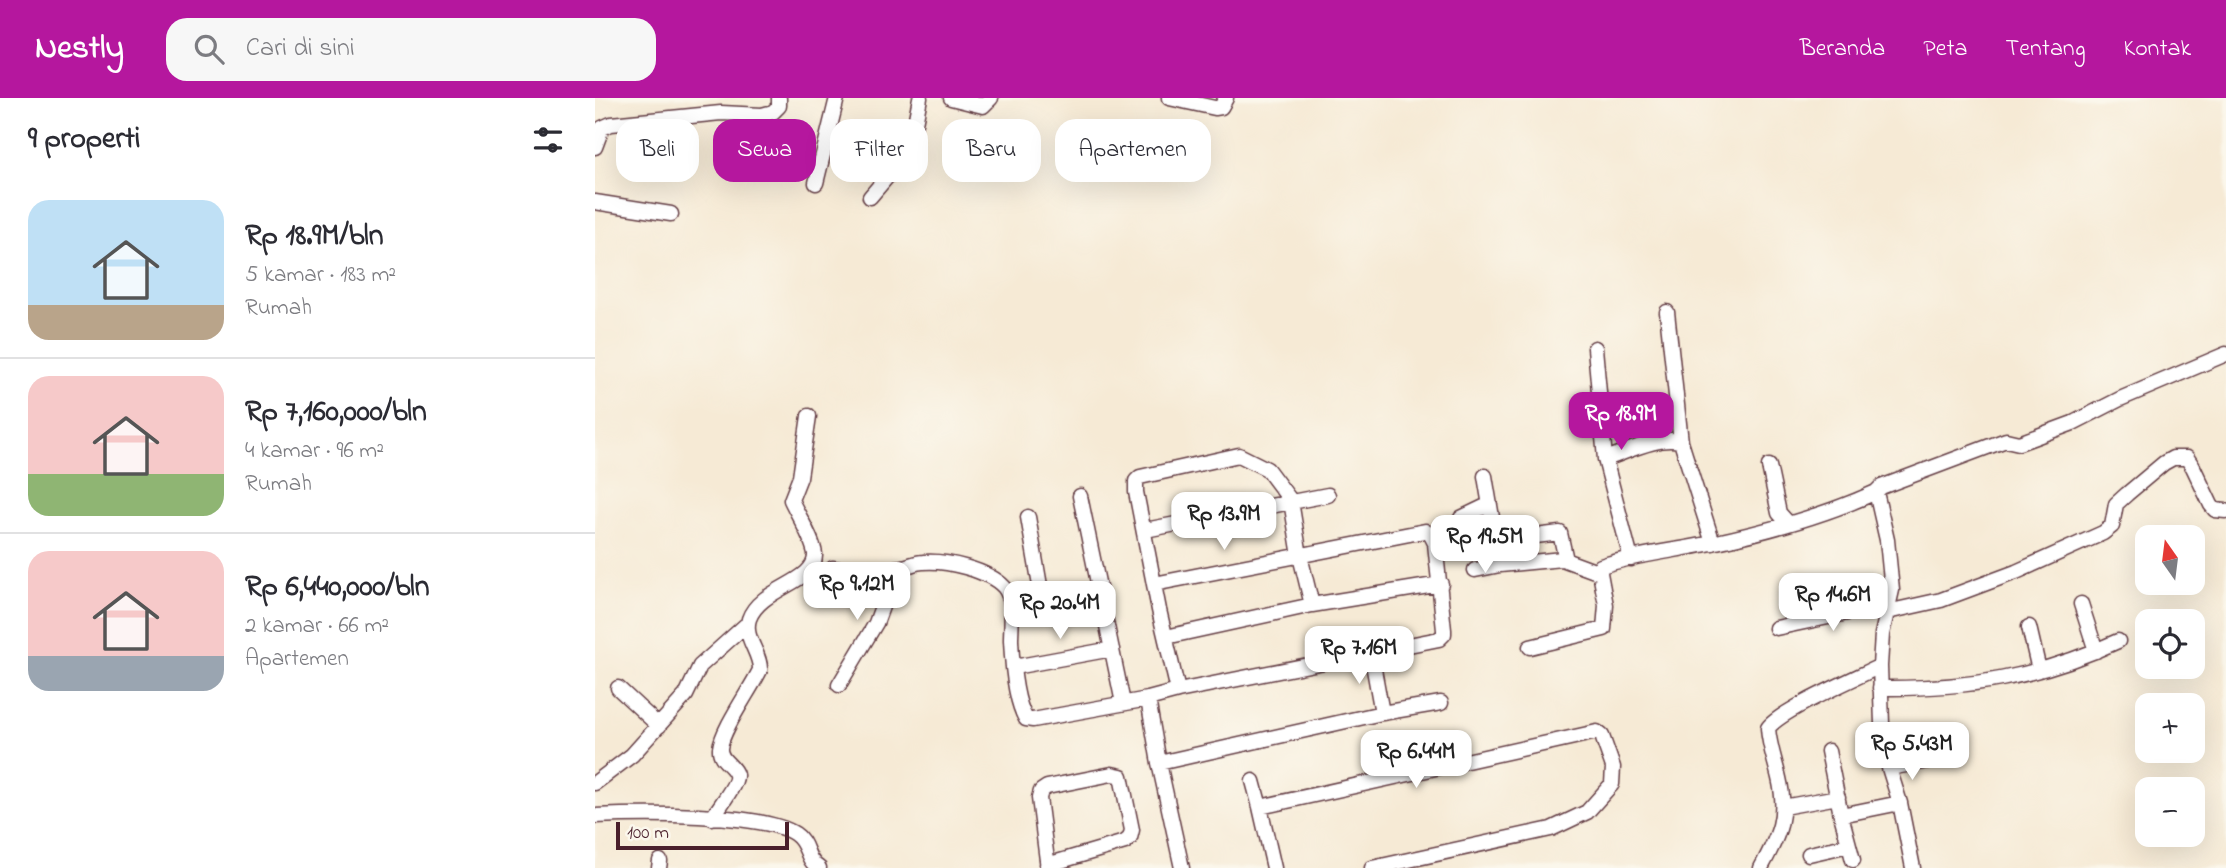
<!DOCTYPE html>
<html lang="id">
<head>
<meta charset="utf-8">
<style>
  body { margin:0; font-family:"Indie Flower",sans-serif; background:#f7f7f7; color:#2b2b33; height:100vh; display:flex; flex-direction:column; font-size:26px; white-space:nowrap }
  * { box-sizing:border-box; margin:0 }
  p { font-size:23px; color:#7c7c81 }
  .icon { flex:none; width:38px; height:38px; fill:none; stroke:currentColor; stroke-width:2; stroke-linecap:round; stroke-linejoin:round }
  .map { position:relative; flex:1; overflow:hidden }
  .drawer { display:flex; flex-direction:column; background:#fff; width:595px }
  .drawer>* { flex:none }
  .top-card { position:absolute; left:21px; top:21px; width:665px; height:63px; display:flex; gap:14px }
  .needle { width:46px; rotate:346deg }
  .tools { position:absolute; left:1540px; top:427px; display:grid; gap:14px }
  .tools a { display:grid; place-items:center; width:70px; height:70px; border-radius:14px; background:#fff; box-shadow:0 7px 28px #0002; font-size:35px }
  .scale { position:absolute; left:21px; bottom:18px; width:173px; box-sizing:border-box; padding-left:7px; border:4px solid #4a1f2b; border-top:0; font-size:19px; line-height:24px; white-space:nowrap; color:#4a1f2b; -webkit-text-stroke:5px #fbf7ec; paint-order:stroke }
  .price { position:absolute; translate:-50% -60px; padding:0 16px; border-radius:14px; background:#fff; color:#222; font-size:23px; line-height:46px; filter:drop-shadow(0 2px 4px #0008) }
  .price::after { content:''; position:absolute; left:50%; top:42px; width:21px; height:16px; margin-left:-10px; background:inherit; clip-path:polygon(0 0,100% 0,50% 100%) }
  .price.selected { background:#b5179e; color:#fff }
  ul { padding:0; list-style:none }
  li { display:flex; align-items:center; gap:21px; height:175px; padding:0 28px }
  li+li { border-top:2px solid #e1e1e2 }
  li span { display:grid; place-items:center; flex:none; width:196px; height:140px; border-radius:21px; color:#555 }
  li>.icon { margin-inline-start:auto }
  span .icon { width:84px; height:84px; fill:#fffc; stroke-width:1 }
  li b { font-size:30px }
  h2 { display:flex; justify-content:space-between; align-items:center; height:84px; padding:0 28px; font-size:30px }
  .tag { padding:0 24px; border-radius:21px; background:#fff; box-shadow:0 7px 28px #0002; font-size:24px; line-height:63px }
  .tag.selected { background:#b5179e; color:#fff }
  header { display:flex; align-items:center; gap:42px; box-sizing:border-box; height:98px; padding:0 35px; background:#b5179e; color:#fff }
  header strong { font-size:33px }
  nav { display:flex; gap:38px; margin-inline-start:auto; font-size:24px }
  .search { width:490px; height:63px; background:#f7f7f7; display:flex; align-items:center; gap:18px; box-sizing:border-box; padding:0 24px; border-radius:21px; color:#7c7c81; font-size:26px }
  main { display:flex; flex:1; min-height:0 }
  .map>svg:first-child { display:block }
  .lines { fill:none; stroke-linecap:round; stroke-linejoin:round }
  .minor-casing { stroke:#643d44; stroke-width:17 }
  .minor { stroke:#fff; stroke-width:14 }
</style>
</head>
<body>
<header>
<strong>Nestly</strong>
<div class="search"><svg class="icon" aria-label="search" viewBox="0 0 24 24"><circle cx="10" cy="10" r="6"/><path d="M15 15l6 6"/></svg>Cari di sini</div>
<nav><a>Beranda</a><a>Peta</a><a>Tentang</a><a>Kontak</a></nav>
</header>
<main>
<section class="drawer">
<h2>9 properti<svg class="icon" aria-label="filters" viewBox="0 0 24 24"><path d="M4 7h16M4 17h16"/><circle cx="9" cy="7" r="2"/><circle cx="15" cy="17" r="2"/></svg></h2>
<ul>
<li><span style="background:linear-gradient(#bfe0f5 75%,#b9a48a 0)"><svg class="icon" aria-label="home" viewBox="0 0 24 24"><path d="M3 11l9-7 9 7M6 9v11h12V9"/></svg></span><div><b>Rp 18.9M/bln</b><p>5 kamar · 183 m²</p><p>Rumah</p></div></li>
<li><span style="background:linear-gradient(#f6c9c9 70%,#8fb573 0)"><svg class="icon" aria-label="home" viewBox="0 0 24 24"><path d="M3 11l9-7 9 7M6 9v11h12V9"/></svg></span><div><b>Rp 7,160,000/bln</b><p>4 kamar · 96 m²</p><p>Rumah</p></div></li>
<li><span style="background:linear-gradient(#f6c9c9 75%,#9aa5b1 0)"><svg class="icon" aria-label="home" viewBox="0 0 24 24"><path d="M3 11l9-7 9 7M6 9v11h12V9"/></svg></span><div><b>Rp 6,440,000/bln</b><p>2 kamar · 66 m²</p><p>Apartemen</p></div></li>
</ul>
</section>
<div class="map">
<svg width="1631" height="770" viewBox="0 0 1631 770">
  <rect width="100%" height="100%" fill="#fbf7ec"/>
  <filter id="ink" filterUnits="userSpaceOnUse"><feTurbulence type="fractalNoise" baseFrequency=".0143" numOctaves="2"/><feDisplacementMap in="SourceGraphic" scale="14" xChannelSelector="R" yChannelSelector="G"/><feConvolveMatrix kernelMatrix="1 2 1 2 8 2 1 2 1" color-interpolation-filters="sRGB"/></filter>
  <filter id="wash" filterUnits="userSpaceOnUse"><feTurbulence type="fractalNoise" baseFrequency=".00686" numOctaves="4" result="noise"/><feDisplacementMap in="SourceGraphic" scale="28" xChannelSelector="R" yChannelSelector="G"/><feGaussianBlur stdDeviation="1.57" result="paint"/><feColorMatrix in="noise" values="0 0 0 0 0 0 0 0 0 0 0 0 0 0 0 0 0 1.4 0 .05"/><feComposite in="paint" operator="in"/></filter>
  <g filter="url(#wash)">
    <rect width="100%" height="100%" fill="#f6ead5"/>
  </g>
  <g filter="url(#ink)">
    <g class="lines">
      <defs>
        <path id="minor" d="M356 0 388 8 396 0
          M574 0 620 10 626 9 631 0
          M0 49 7 30 16 26 126 15 167 17 178 14 184 8V0
          M221 85 242 0
          M275 99 308 60 318 35 325 0
          M0 104 76 116
          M1072 214 1086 344
          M1000 250 1010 361 1036 461
          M1010 361C1029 355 1067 336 1086 344L1118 445
          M1174 368 1184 415 1193 425
          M890 378 905 467 967 461 1005 475
          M1281 394 1292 442 1297 492 1287 536 1285 568 1287 626 1294 670 1305 705 1318 770
          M485 398 528 605
          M433 419 448 505
          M866 420 893 407
          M550 432 733 397
          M900 443 965 435 971 462
          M238 470C261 476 284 473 307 469 314 468 321 464 328 464 351 462 393 472 409 489 420 502 416 526 416 542 417 563 420 603 431 621L438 622 553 601 564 665 587 770
          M880 472 905 467
          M1486 506 1501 553
          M416 512 505 495
          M1434 529 1444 572
          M1181 530 1257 514H1292L1346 502 1421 474 1508 435 1517 428 1521 406 1532 396 1569 365 1578 360H1592L1598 369 1616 407 1620 412 1631 413
          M571 539 717 507 846 486
          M935 549 1009 531 1011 507 1005 475 1006 468C1042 456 1081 453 1117 445 1173 433 1229 418 1281 394L1286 389 1411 342 1424 345 1478 325 1525 301 1631 256
          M776 555 787 615
          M419 569 517 551
          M244 587 281 525 301 470
          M23 590 64 628
          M1285 590C1373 591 1443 580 1523 543
          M583 593 564 512 541 394V383L545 379 644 357 672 371 696 403 705 458 717 507
          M553 601 583 593 844 541 849 536V532L840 445 836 437 830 433 559 486
          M1233 653 1246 717 1305 705
          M564 665 787 615 846 605
          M1294 670 1334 663
          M658 683 665 709
          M0 685 37 657 91 597 105 568 153 525
          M1188 709 1243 699
          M1246 717 1258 762
          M0 718C42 716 168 714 200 736 214 745 210 762 224 770
          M117 720C122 712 143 685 141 677 139 667 124 663 125 650 127 631 156 591 165 572 166 555 148 540 154 521 165 489 222 485 220 456 218 441 203 417 196 402L205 379 214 318
          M1214 756 1254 747
          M452 767 530 744 535 740 537 732 526 678 517 676 452 689 446 693 444 700 453 770
          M64 770 65 763
          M679 770 665 709 1002 634 1007 638 1018 669 1017 686 992 714 956 731 777 770
          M1166 770C1184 737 1193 718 1184 680 1180 663 1174 647 1173 630 1186 612 1261 580 1285 568"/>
      </defs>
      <use href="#minor" class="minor-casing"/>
      <use href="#minor" class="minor"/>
    </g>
  </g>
</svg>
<div class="tools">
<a><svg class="needle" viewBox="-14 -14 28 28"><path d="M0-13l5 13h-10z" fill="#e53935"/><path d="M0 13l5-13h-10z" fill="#7c7c81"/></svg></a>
<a><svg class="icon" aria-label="locate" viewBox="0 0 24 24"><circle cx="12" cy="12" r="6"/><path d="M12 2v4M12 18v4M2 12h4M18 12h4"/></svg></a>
<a>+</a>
<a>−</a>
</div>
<div class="scale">100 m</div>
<b class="price selected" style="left:1026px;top:354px">Rp 18.9M</b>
<b class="price" style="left:629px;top:454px">Rp 13.9M</b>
<b class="price" style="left:890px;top:477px">Rp 19.5M</b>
<b class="price" style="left:262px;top:524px">Rp 9.12M</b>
<b class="price" style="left:1238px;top:535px">Rp 14.6M</b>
<b class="price" style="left:465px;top:543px">Rp 20.4M</b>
<b class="price" style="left:764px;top:588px">Rp 7.16M</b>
<b class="price" style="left:1317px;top:684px">Rp 5.43M</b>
<b class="price" style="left:821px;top:692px">Rp 6.44M</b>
<div class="top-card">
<a class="tag">Beli</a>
<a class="tag selected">Sewa</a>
<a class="tag">Filter</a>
<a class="tag">Baru</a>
<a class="tag">Apartemen</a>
</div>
</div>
</main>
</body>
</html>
